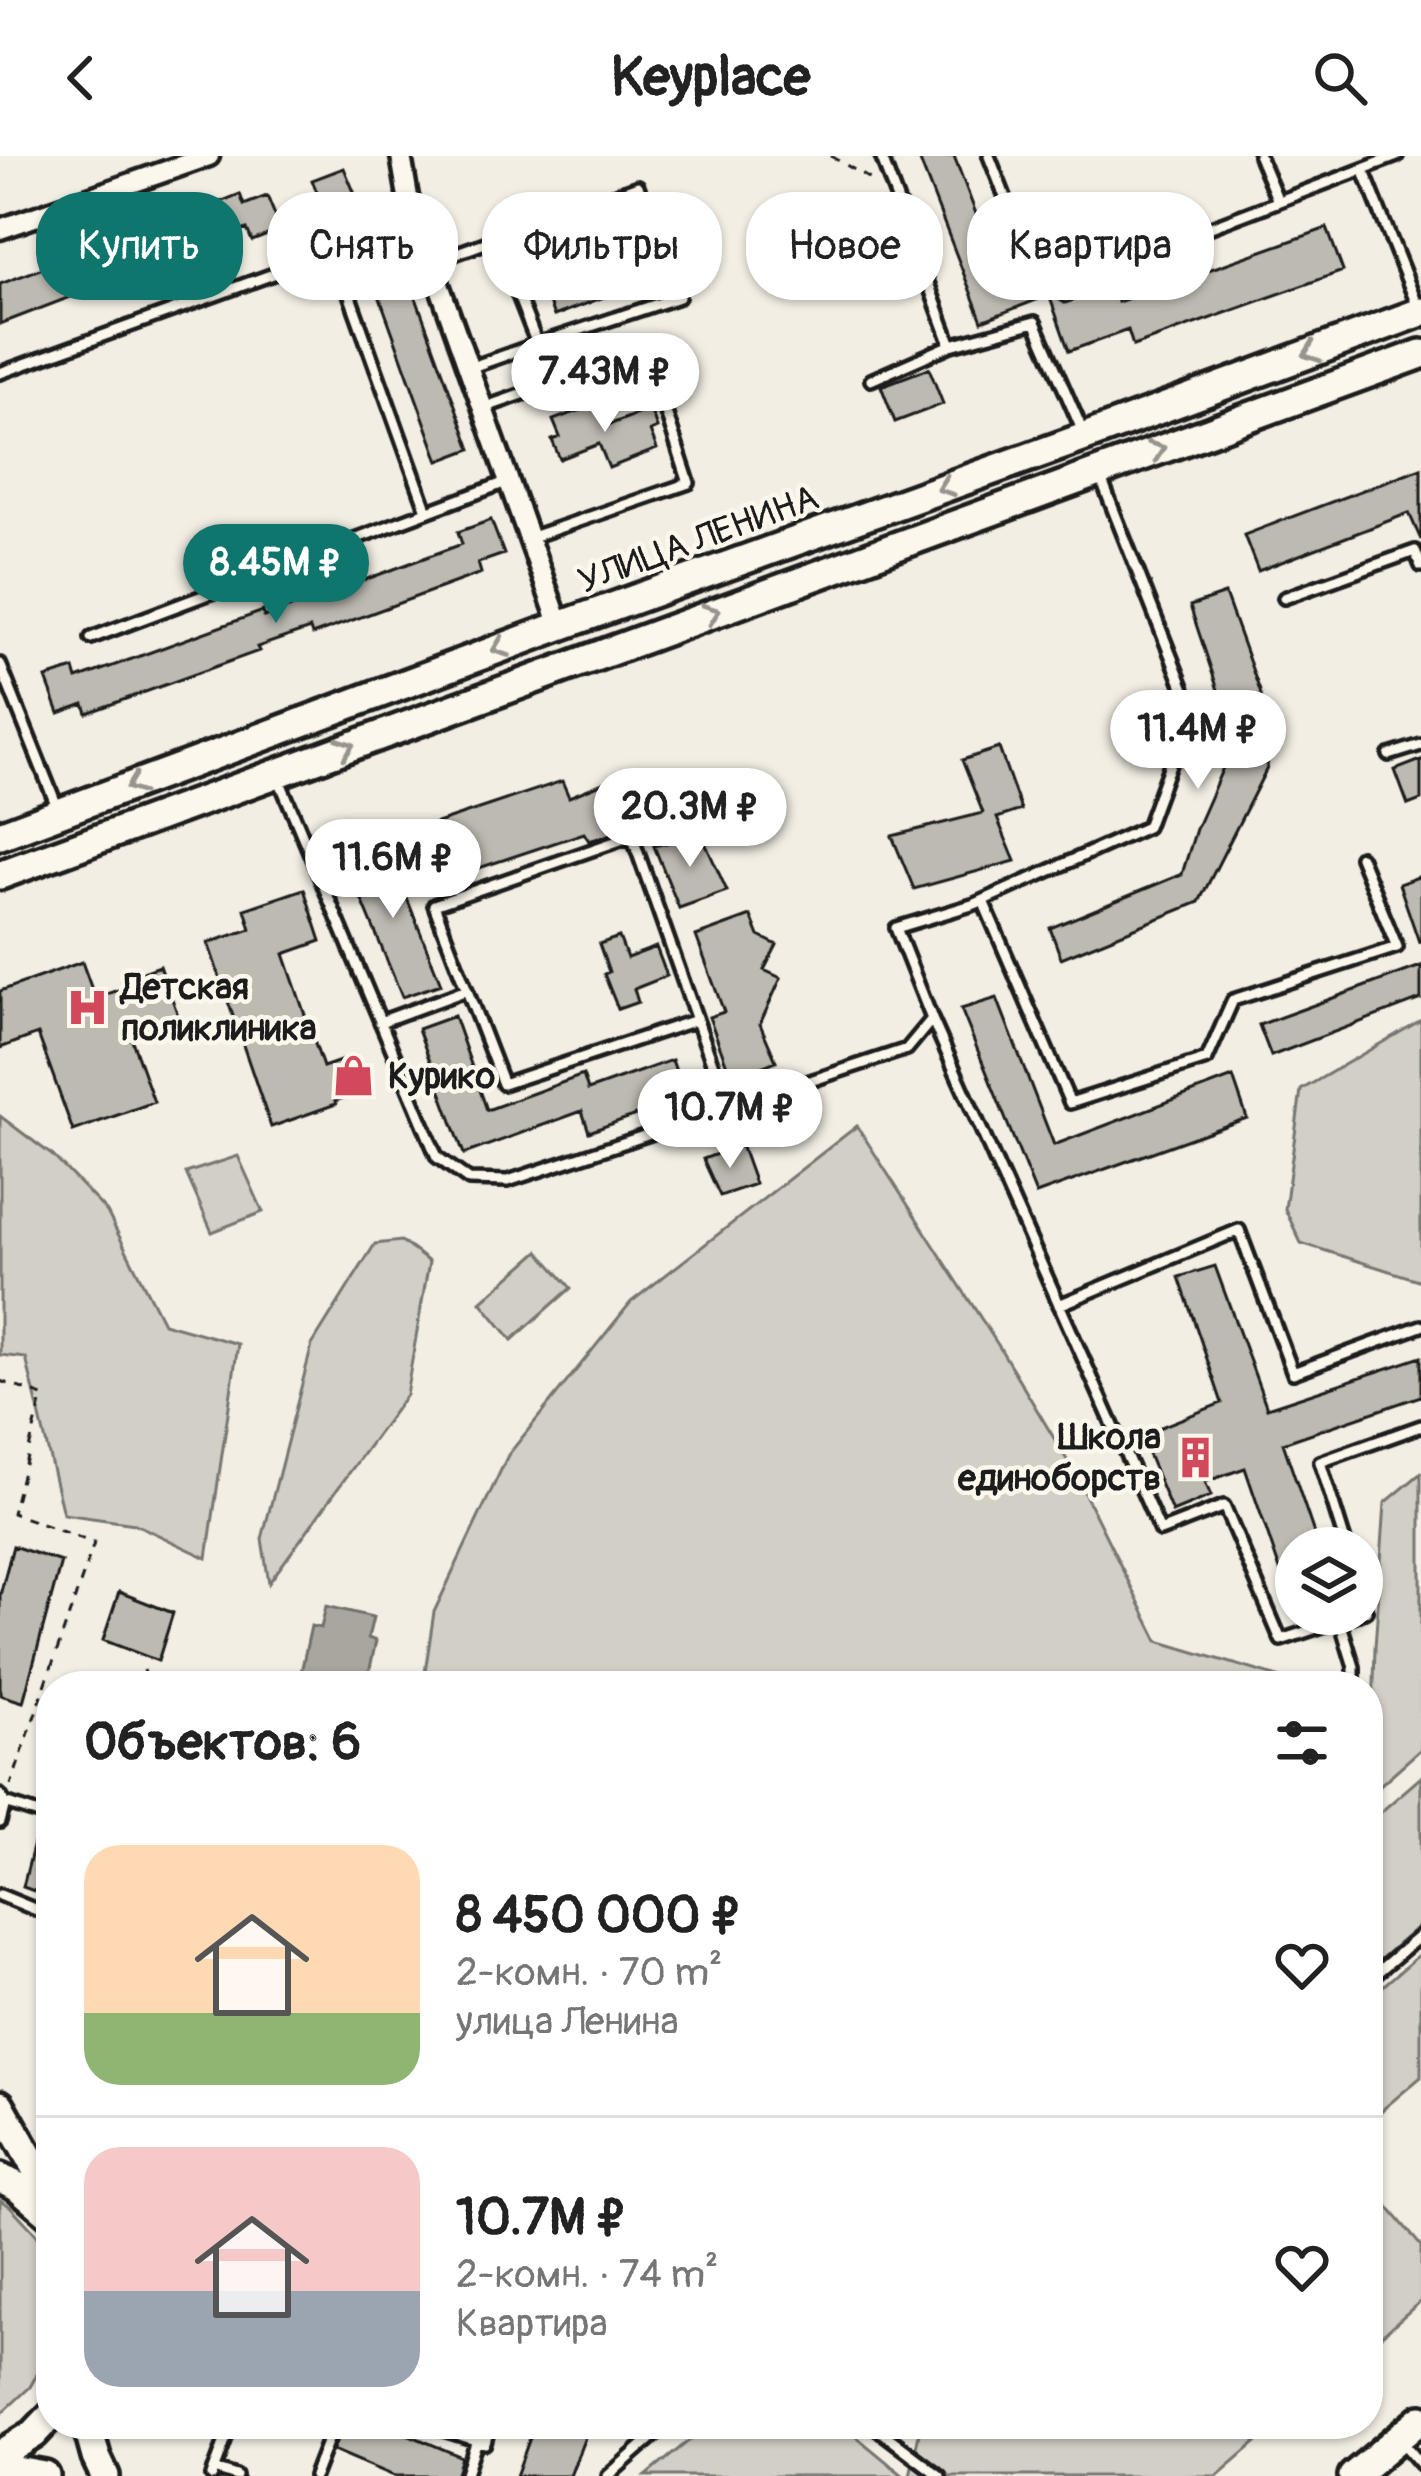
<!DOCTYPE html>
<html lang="ru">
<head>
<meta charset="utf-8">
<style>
  body { margin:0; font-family:Pangolin,sans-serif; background:#f2f2f2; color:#222; height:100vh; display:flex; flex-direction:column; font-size:45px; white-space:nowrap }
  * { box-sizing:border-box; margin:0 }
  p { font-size:39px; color:#767676 }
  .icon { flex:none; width:66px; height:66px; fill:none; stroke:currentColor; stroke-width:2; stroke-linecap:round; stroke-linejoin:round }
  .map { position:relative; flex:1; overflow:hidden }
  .drawer { position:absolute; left:36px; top:1515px; width:1347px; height:768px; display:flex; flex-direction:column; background:#fff; border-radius:48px; box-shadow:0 3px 9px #0004 }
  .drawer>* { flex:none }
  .guide { position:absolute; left:36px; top:36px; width:1350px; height:108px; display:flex; gap:24px }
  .tools { position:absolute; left:1275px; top:1371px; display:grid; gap:24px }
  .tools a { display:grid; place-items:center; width:108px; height:108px; border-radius:50%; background:#fff; box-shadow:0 3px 9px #0004; font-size:60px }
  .price { position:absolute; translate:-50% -102px; padding:0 27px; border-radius:42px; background:#fff; color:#222; font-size:39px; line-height:78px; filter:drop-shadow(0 3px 6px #0008) }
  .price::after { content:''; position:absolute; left:50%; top:72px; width:36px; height:27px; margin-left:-18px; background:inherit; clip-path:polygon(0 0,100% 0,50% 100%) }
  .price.selected { background:#0f766e; color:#fff }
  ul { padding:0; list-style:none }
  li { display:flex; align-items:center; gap:36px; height:300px; padding:0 48px }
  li+li { border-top:3px solid #e0e0e0 }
  li span { display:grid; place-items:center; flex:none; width:336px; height:240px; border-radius:36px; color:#555 }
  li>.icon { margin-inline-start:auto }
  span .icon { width:144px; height:144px; fill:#fffc; stroke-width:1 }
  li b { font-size:51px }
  h2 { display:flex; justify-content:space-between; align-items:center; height:144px; padding:0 48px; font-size:51px }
  .pill { padding:0 42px; border-radius:48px; background:#fff; box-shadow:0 3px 9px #0004; font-size:42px; line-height:108px }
  .pill.selected { background:#0f766e; color:#fff }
  header { display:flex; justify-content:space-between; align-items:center; height:156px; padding:0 48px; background:#fff; font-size:54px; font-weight:800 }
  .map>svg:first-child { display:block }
  .green { fill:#d2cfc6; stroke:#777671; stroke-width:3 }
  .water { fill:#a9a6a0; stroke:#716f6b; stroke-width:3 }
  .building { fill:#bdbab1; stroke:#1c1c1c; stroke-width:3 }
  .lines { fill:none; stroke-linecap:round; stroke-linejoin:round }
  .lane-casing { stroke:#1c1c1c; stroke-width:18 }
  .street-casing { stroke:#1c1c1c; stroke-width:27 }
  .secondary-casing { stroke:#1c1c1c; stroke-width:36 }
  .path { stroke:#1c1c1c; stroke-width:3; stroke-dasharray:9 9; stroke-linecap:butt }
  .lane { stroke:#fbf7ec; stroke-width:9 }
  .street { stroke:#fbf7ec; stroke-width:18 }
  .secondary { stroke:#fbf7ec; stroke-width:27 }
  .oneway { stroke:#97948e }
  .labels { text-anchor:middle; stroke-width:9; stroke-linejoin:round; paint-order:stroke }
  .street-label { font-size:36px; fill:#1c1c1c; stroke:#fbf7ec }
  .poi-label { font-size:36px; font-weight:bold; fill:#1c1c1c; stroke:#fbf7ec; text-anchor:start }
</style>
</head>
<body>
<header><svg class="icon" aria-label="back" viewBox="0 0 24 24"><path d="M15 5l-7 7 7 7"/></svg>Keyplace<svg class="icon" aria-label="search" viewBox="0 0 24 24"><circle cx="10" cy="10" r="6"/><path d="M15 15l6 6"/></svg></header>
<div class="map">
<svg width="1421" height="2320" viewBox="0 0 1421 2320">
  <rect width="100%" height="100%" fill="#f2eee4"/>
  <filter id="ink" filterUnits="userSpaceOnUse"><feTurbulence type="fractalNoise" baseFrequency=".00833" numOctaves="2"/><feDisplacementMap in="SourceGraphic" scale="24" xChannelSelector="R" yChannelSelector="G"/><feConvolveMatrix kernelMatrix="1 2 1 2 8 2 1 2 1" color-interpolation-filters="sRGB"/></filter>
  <g filter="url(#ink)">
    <path class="green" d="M1421 864V1125L1301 1087 1285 1053 1301 934Z
      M0 960 53 1000 107 1056 163 1167 238 1188 207 1402 135 1368 63 1358 26 1202 0 1199Z
      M857 970 1000 1192 1073 1314 1158 1485 1308 1530H423L434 1456 508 1299 631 1146Z
      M238 1000 263 1056 212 1076 186 1017Z
      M401 1085 429 1106 406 1239 269 1427 262 1383 312 1189 375 1088Z
      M539 1095 571 1132 512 1184 481 1146Z
      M1421 1317V1593L1371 1637 1375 1491 1385 1347Z
      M1421 1621V1768L1368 1814V1667Z
      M1421 1797V1921L1368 1966V1843Z
      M1368 2027 1421 2090V2145L1368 2191Z
      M0 2044 10 2050 37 2079 51 2109V2193L30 2231 0 2259Z
      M709 2268H841L904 2320H646Z
      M921 2268H1277L1217 2320H910Z"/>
    <path class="water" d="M326 1450 373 1461 368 1482 376 1485 366 1530H298L311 1470 321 1472Z"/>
    <path class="building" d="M918 0H954L999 118 1024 109 1031 127 1065 147 1113 130 1118 146 1327 72 1343 115 1133 190 1128 174 1069 195 1049 139 982 165Z
      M344 12 357 43 325 56 312 24Z
      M240 38 244 49 267 40 281 74 252 85 247 73 0 168V128L115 85 116 88Z
      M599 56 628 132 554 160 525 83Z
      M404 109 471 293 439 305 372 120Z
      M929 212 943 248 895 266 881 230Z
      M602 246 611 268 650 253 657 272 650 275 657 293 609 312 599 288 560 303 552 284 560 281 553 264Z
      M1421 312V384L1409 357 1258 415 1244 379Z
      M491 364 504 398 478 407 481 417 312 479 310 473 292 479 257 491 259 495 87 557 84 548 59 557 46 522 74 513 77 523 263 455 264 461 462 388 458 376Z
      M1225 438 1260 535 1270 580 1267 612 1199 746 1061 802 1050 772 1182 718 1196 673 1229 598 1230 570 1190 450Z
      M999 592 1021 654 997 662 1015 705 914 733 892 680 983 657 962 604Z
      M1421 604V644L1408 649 1395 614Z
      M620 620 642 669 589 685 584 677 431 728 407 677 562 625 569 641Z
      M701 678 727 735 679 752 654 690Z
      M385 687 441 828 402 841 346 705Z
      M1421 720V785L1419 786 1399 728Z
      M304 733 321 785 284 798 323 911 355 900 367 934 335 945 336 948 271 971 208 787 251 773 245 753Z
      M751 760 759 780 777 789 764 814 781 822 760 868 776 905 732 923 709 861 724 856 696 780Z
      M619 781 627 802 656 791 667 820 634 833 638 846 618 853 604 818 609 816 599 788Z
      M82 806 95 842 124 832 121 824 160 810 179 862 130 879 154 946 73 975 38 878 0 892V835Z
      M1421 810V843L1271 900 1259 869Z
      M997 842 1054 989 1233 921 1247 962 1036 1038 961 853Z
      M454 860 487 954 583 919 588 934 672 904 685 941 589 976 582 955 464 998 418 873Z
      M741 989 755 1028 720 1040 703 1003Z
      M1215 1110 1267 1252 1421 1201V1240L1283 1287 1319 1392H1296V1454L1294 1455 1245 1312 1205 1326 1211 1340 1172 1356 1145 1291 1153 1289 1148 1276 1222 1247 1179 1121Z
      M13 1390 61 1406 23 1546 0 1539V1439Z
      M119 1436 173 1457 158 1505 103 1484Z
      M36 1679 51 1684V1741L23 1731Z
      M343 2268H384L462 2301 456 2320H394L333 2294Z
      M535 2268H590L570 2320H516Z"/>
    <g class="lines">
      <defs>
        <path id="lane" d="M881 0 951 189 1035 166 1083 276
          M989 0 1018 74 1109 110 1397 0
          M1259 0 1278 45
          M1363 13 1418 151
          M496 83 638 30 679 141 537 188
          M334 96 427 355
          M432 106 496 83 537 188 469 212
          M0 217 417 66
          M871 224 951 189
          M483 252 594 213 662 244 689 327 529 382
          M1284 442 1415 395 1421 410
          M91 482 509 325
          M0 508 58 653
          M1389 599 1421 589
          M278 621 437 1001 469 1024 508 1025 907 893 932 863 896 772 975 748 1147 671 1191 551 1100 320
          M983 745 1070 947 1207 903 1233 844 1397 791 1360 701
          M932 863 1160 1375 1224 1350 1281 1484 1359 1458
          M696 864 503 928 434 749 632 680 728 952
          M380 866 467 834
          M1059 1149 1239 1074 1293 1217 1421 1170
          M1347 1392 1320 1306 1421 1270
          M1362 1441 1366 1455 1362 1457
          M1340 1465 1354 1511V1530
          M0 1639 5 1647 51 1662
          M0 1666 5 1647
          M0 1739 51 1760
          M1368 1824 1421 1779
          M424 2268 485 2287 490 2268
          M871 2268 940 2320
          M1402 2286 1421 2308
          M215 2313 236 2320
          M212 2320 231 2268
          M314 2320 334 2268
          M465 2320 476 2287
          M608 2320 667 2268"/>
        <path id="street" d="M401 0 408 41 560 470
          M0 73 209 0"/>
        <path id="secondary" d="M0 679 560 470 1085 281 1421 156
          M0 719 1421 198
          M0 1949 51 2040
          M0 2022 17 2030 51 2059
          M87 2268 96 2301 105 2320
          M0 2299 34 2278 51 2260
          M0 2312 45 2320
          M1353 2320 1421 2263"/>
      </defs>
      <use href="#lane" class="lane-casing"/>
      <use href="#street" class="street-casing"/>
      <use href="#secondary" class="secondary-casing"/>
      <path class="path" d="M831 0 873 25
        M0 1225 43 1240 12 1357 94 1387 11 1629
        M144 1514 149 1530"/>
      <use href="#lane" class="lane"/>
      <use href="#street" class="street"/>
      <use href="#secondary" class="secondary"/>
    </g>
    <defs><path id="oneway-chevron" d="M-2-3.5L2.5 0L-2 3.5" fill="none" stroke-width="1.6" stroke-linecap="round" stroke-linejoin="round" transform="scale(3)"/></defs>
    <g class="oneway">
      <use href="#oneway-chevron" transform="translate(1311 197) rotate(160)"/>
      <use href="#oneway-chevron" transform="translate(1157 294) rotate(-20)"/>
      <use href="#oneway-chevron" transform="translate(945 331) rotate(160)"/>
      <use href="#oneway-chevron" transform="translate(712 457) rotate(-20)"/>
      <use href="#oneway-chevron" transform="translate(500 492) rotate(159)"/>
      <use href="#oneway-chevron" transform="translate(346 591) rotate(-20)"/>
      <use href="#oneway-chevron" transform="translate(134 629) rotate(160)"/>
    </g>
  </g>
  <defs>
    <symbol id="hospital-bare" viewBox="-9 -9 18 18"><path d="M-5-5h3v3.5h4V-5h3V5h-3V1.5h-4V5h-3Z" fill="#d1495b" stroke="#fbf7ec" stroke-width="2.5" paint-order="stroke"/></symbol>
    <symbol id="shop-bare" viewBox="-9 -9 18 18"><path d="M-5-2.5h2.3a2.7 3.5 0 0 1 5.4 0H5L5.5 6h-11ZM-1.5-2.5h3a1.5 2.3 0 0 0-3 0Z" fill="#d1495b" stroke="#fbf7ec" stroke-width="2.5" paint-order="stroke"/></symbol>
    <symbol id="building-bare" viewBox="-9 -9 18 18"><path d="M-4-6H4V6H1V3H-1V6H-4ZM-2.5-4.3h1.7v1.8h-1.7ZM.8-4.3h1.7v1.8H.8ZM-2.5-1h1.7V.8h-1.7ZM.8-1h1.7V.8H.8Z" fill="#d1495b" stroke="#fbf7ec" stroke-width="2.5" paint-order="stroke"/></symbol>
  </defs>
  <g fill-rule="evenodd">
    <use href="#hospital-bare" x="58" y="822" width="59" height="59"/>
    <use href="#shop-bare" x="324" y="890" width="59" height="59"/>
    <use href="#building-bare" x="1166" y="1272" width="59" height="59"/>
  </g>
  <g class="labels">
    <g class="street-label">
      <text transform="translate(698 382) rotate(-20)" y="13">УЛИЦА ЛЕНИНА</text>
    </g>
    <g class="poi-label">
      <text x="121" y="843">Детская<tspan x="121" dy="41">поликлиника</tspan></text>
      <text x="388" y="932">Курико</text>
      <text x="1161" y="1293" text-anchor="end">Школа<tspan x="1161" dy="41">единоборств</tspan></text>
    </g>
  </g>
</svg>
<div class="tools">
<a><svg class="icon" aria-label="layers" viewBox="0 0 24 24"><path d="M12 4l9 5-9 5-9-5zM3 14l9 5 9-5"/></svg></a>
</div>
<b class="price" style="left:605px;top:279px">7.43M ₽</b>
<b class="price selected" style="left:276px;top:470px">8.45M ₽</b>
<b class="price" style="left:1198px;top:636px">11.4M ₽</b>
<b class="price" style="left:690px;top:714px">20.3M ₽</b>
<b class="price" style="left:393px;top:765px">11.6M ₽</b>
<b class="price" style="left:730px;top:1015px">10.7M ₽</b>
<div class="guide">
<a class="pill selected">Купить</a>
<a class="pill">Снять</a>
<a class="pill">Фильтры</a>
<a class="pill">Новое</a>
<a class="pill">Квартира</a>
</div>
<section class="drawer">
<h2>Объектов: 6<svg class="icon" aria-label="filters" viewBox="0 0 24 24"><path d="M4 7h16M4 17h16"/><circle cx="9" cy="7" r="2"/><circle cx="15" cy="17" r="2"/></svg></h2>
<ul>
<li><span style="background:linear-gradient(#ffd9b3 70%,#8fb573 0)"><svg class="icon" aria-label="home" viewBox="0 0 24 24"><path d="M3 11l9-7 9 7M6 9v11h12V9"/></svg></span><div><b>8 450 000 ₽</b><p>2-комн. · 70 m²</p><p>улица Ленина</p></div><svg class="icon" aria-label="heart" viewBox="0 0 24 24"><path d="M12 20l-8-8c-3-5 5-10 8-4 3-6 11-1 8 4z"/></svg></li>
<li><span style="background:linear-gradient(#f6c9c9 60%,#9aa5b1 0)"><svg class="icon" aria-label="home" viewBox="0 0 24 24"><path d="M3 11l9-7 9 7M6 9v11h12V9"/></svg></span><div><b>10.7M ₽</b><p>2-комн. · 74 m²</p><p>Квартира</p></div><svg class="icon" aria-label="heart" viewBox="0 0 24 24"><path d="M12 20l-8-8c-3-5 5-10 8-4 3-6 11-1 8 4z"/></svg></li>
</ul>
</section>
</div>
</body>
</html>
